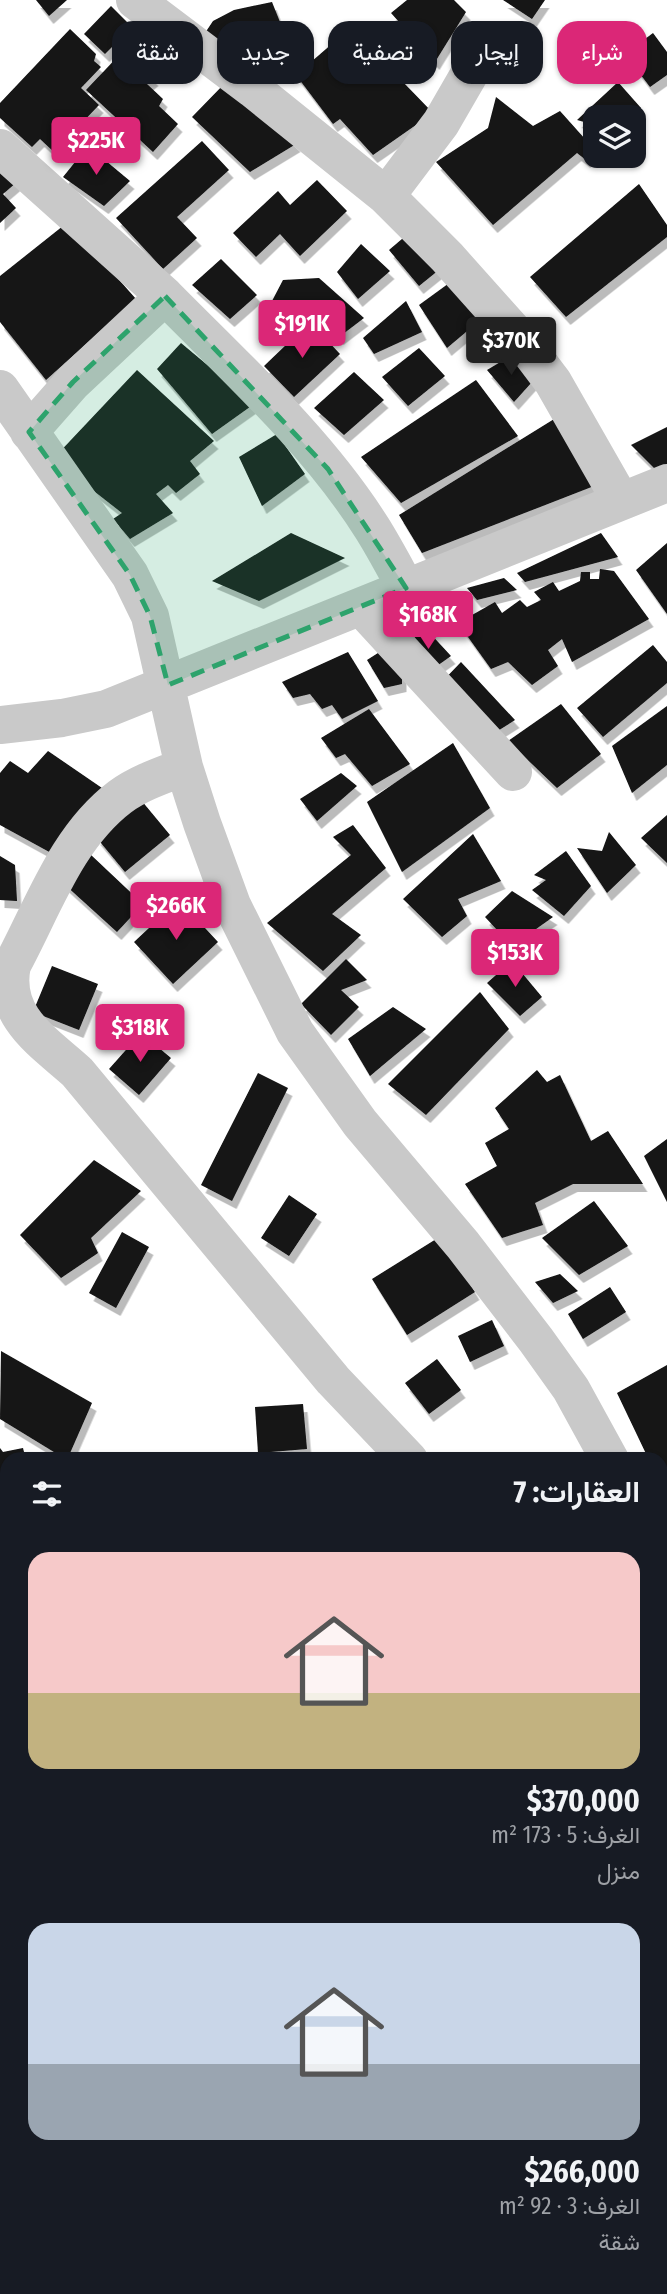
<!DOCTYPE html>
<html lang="ar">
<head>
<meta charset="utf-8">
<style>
  body { margin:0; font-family:"Fira Sans Condensed",Vazirmatn,sans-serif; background:#242831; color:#f1f3f6; direction:rtl; height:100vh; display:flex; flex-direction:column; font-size:26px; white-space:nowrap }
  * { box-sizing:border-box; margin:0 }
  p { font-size:23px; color:#9ea1a6 }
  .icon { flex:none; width:38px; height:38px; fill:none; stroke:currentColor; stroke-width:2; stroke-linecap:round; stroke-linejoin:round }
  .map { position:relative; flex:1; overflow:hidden; direction:ltr }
  .panel { position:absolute; left:0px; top:1452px; width:668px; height:842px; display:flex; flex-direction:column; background:#171b24; border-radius:21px 21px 0 0; box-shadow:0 2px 5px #0004; direction:rtl }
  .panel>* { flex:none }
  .top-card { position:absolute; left:21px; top:21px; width:626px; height:63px; direction:rtl; display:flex; gap:14px }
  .controls { position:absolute; left:583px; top:105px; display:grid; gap:14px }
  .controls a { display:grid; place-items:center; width:63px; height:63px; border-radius:14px; background:#171b24; box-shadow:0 2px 5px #0004; font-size:35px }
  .price { position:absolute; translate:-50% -60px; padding:0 16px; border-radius:7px; background:#db2777; color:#fff; font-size:23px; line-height:46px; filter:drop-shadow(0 2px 4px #0008) }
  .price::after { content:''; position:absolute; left:50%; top:42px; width:21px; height:16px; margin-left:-10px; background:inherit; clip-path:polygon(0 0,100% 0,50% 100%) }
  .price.active { background:#222; color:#fff }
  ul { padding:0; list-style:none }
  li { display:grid; align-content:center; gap:14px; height:371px; padding:0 28px }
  li span { display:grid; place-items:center; height:217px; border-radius:21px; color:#555 }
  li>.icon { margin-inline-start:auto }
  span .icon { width:126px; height:126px; fill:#fffc; stroke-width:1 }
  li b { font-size:30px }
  h2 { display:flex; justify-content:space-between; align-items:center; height:84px; padding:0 28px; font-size:30px }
  .pill { padding:0 24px; border-radius:21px; background:#171b24; box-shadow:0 2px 5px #0004; font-size:24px; line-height:63px }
  .pill.active { background:#db2777; color:#fff }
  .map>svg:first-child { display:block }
  .building { fill:#131313; filter:url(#shadow) }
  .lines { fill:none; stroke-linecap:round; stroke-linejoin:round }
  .minor { stroke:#c9c9c9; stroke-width:38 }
  .marked { fill:#2da36c; fill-opacity:0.2; stroke:#2da36c; stroke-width:5; stroke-dasharray:14 9; stroke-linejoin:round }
</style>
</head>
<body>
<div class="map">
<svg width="667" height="2294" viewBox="0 0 667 2294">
  <defs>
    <filter id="shadow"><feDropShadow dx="4.5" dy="8" stdDeviation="0" flood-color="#0004"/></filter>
  </defs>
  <rect width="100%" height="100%" fill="#fff"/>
  <path class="building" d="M36 0H67L49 16Z
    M407 0H454L466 12 435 62 391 13Z
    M503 0H545L532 19Z
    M272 2 296 62 285 71 255 45 203 36 213 21 234 10Z
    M111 6 132 27 105 54 84 34Z
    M70 29 96 54 94 61 101 67 81 88 99 105 54 152 40 139 32 147 0 118V103Z
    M136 30 156 45 144 60 124 45Z
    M653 33 667 52V75L650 87 625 54Z
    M341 36 360 63 371 51 383 70 403 82 433 113 373 155 340 119 333 124 296 75Z
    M124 50 154 78 147 84 163 99 159 106 178 124 153 152 86 90Z
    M228 80 296 144 250 172 192 117Z
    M618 82 641 108 632 117H595V125L577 120Z
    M496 97 533 126 560 111 594 149 586 160 577 153 493 225 436 162 488 128Z
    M202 141 229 170 177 217 197 238 163 269 116 218Z
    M88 146 130 181 104 206 63 177Z
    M0 164 17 182 3 194 16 208 0 223Z
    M317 180 347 211 300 256 280 234 256 257 233 233 278 191 290 205Z
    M639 184 667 225V237L566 317 530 277Z
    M68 222 136 299 46 380 0 322V276Z
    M409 233 440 269 419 286 389 250Z
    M361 244 390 271 358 299 337 272Z
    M221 259 257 295 230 319 192 285Z
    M319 278 364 318 339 337 312 311 280 331 272 301 283 280Z
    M452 281 479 321 447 348 419 305Z
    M406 301 422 332 374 354 363 338Z
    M310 322 340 354 294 397 264 366Z
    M181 343 254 404 212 434 157 369Z
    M419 348 445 376 408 406 382 377Z
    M514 354 532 382 514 402 487 370Z
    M137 370 214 441 190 461 200 474 176 493 168 485 156 494 173 513 130 539 113 519 122 513 53 459Z
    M354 372 384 400 344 435 314 408Z
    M476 380 518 436 401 503 361 457Z
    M559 416 594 486 422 553 399 515Z
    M667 427V468L658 472 631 445Z
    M277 434 305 474 262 506 239 457Z
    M291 533 345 558 259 601 212 581Z
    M601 533 618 557 525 582 517 573Z
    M667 543V614L636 570Z
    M600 569 614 571 649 619 572 662 562 639 548 650 558 666 532 685 508 662 491 669 458 623 495 602 502 613 520 600 527 607 541 600 534 592 553 582 559 591 580 581 581 572H590V579H599Z
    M504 578 517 590 477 600 467 588Z
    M427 630 451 656 427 673 405 643Z
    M653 645 667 662V683L603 737 577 708Z
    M389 646 402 665V684L384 688 367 660Z
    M348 652 378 701 342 719 332 705 322 709 310 694 293 698 282 682Z
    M461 662 515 720 496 732 438 686Z
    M561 704 601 754 557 788 508 741Z
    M667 706V765L632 793 612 746Z
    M369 709 410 764 372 786 345 754 336 758 321 738Z
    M453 743 490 808 402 872 367 802Z
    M48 751 102 788 53 854 0 825V773L10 761 28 773Z
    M341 773 357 786 317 821 300 799Z
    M141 800 170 835 125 872 96 837Z
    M667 815V863L641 838Z
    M353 825 386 868 332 914 361 935 323 971 267 923 351 855 333 837Z
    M609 832 636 865 607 893 577 848 602 851Z
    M473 834 501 881 458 899 467 916 442 937 403 899Z
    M566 851 591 886 564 916 532 890 546 880 534 875Z
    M90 854 143 904 117 932 63 883Z
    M0 856 15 865 17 901 0 900Z
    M512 891 553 917 512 946 485 917Z
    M179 900 218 942 173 984 134 942Z
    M346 959 367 980 341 990 359 1007 331 1035 301 1004Z
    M512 961 542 997 520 1016 487 983Z
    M52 966 98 984 79 1030 33 1012Z
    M480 992 509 1029 426 1115 388 1084Z
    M393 1007 426 1029 370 1076 348 1039Z
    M141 1033 171 1058 139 1095 109 1069Z
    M537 1070 547 1082 560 1075 591 1141 608 1131 643 1184H573L535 1203 543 1225 502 1238 465 1184 497 1166 485 1143 509 1129 495 1108Z
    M258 1073 288 1088 232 1201 201 1185Z
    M667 1139V1202L644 1156Z
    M94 1160 141 1191 91 1238 98 1253 61 1278 20 1235Z
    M289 1195 317 1214 289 1256 261 1238Z
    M594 1201 628 1246 579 1275 542 1238Z
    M122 1232 149 1247 116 1308 89 1293Z
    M441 1236 475 1292 407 1335 372 1279Z
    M560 1274 578 1291 553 1303 535 1282Z
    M610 1287 626 1312 583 1339 568 1314Z
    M492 1320 504 1346 470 1362 458 1336Z
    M1 1351 92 1403 67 1460 0 1419Z
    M437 1359 461 1390 429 1414 405 1383Z
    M667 1365V1497L662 1485V1460H649L617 1393Z
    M303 1404 307 1449 258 1453 255 1407Z
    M0 1448 3 1452 23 1448 26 1460H7V1602L0 1603Z
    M2 1688 7 1689V1739L0 1734Z
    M662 1715 667 1727V1775L662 1776Z
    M667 1788V1835H662V1789Z
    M7 1846V1952L0 1959V1851Z
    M662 1856 667 1857V1920L662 1919Z
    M0 2005 7 2008V2023L0 2041Z
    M662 2016H667V2083L662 2084Z
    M81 2287H165V2294H82Z
    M188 2287H285V2294H197L188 2292Z"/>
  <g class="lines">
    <path class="minor" d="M135 0 253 89 386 196 447 257 522 341 553 382 621 501
      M0 148 165 296 73 382 29 432
      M386 196 441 123 478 59
      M165 296C237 369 317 441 372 528 384 547 395 568 406 588
      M0 389 130 575 150 616 184 767 202 823 232 905 295 1032 360 1123 463 1245 536 1340 571 1389 610 1460
      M361 607 513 772
      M0 725 62 718 106 709 667 483
      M184 767C163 775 139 783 120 797 66 838 43 908 12 965 1 1017 44 1042 77 1072L333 1380 409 1460
      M662 1548 667 1562
      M0 1637 5 1628
      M662 1967 667 1963
      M0 2144 7 2143"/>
  </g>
  <path class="marked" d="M165 296 328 469 406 588 168 685 150 616 130 575 29 432 73 382Z"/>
</svg>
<div class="controls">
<a><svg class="icon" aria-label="layers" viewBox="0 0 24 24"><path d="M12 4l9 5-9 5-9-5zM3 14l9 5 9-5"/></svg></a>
</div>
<b class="price" style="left:96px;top:177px">$225K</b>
<b class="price" style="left:302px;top:360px">$191K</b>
<b class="price active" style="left:511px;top:377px">$370K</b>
<b class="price" style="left:428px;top:651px">$168K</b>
<b class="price" style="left:176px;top:942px">$266K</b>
<b class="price" style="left:515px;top:989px">$153K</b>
<b class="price" style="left:140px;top:1064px">$318K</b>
<div class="top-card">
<a class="pill active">شراء</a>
<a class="pill">إيجار</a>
<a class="pill">تصفية</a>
<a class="pill">جديد</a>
<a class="pill">شقة</a>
</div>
<section class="panel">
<h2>العقارات: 7<svg class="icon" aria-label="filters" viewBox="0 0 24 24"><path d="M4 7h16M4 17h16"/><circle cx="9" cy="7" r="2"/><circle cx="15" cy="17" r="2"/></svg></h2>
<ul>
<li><span style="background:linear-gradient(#f6c9c9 65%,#c2b280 0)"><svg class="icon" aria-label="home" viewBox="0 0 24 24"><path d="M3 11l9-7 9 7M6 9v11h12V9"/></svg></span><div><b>$370,000</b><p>الغرف: 5 · 173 m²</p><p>منزل</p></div></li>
<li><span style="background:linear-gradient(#c9d6e8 65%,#9aa5b1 0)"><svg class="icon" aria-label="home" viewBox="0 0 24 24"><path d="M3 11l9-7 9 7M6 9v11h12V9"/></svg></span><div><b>$266,000</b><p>الغرف: 3 · 92 m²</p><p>شقة</p></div></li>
</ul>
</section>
</div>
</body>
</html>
